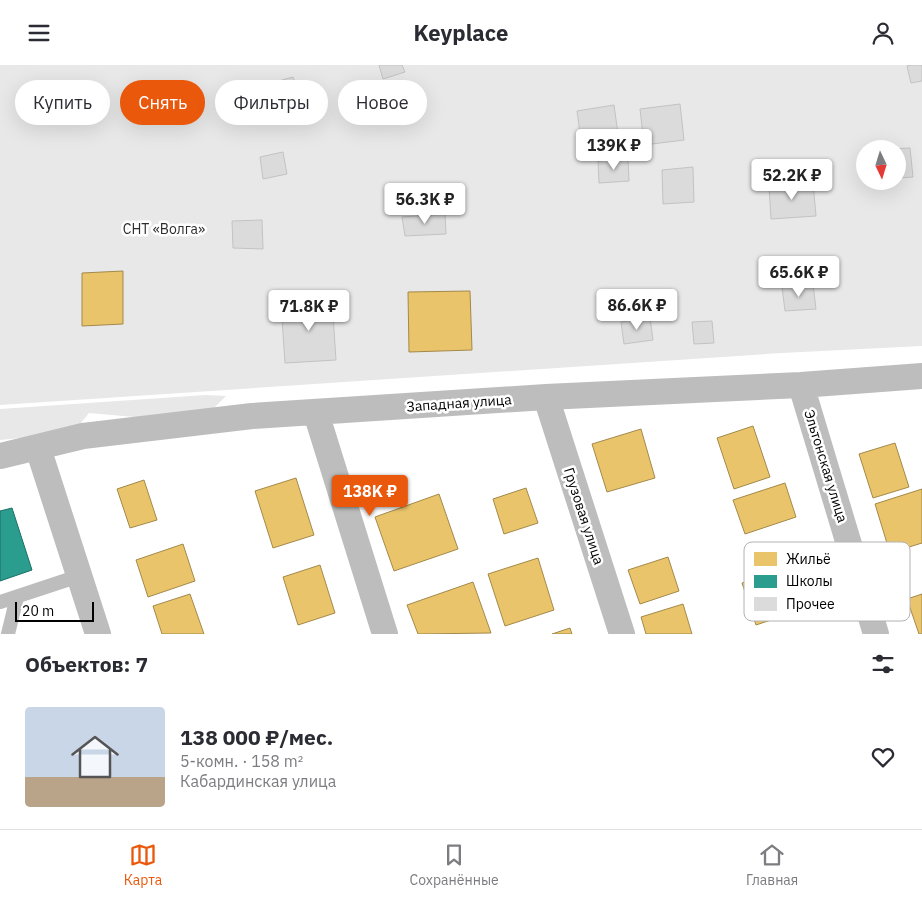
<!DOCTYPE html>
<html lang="ru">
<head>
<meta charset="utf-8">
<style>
  body { margin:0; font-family:"IBM Plex Sans",sans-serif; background:#f7f7f7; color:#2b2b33; height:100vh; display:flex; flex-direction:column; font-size:19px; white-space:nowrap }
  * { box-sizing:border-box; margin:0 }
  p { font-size:16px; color:#7c7c81 }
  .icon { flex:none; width:28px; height:28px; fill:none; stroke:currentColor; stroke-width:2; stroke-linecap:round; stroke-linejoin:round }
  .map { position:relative; height:569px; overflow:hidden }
  .side { display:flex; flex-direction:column; background:#fff; flex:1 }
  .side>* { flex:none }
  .guide { position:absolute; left:15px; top:15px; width:500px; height:45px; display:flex; gap:10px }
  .needle { width:32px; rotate:176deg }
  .fabs { position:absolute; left:856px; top:75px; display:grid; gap:10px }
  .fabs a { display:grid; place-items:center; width:50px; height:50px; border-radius:50%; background:#fff; box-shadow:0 5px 20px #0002; font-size:25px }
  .scale { position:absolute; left:15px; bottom:12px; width:79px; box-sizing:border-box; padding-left:5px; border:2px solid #000; border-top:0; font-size:14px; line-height:18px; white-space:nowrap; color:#000; -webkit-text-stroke:4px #fff; paint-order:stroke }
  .price { position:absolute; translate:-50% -42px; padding:0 11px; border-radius:5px; background:#fff; color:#222; font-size:16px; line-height:32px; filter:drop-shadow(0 1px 2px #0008) }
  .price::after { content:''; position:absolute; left:50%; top:30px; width:15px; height:11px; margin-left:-8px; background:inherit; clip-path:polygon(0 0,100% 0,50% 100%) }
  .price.selected { background:#ea580c; color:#fff }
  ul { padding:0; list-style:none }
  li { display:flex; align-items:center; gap:15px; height:125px; padding:0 25px }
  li+li { border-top:1px solid #e1e1e2 }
  li span { display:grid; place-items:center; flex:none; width:140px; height:100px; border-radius:5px; color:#555 }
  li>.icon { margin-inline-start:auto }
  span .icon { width:60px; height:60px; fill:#fffc; stroke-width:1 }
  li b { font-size:21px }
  h2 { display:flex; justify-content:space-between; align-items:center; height:60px; padding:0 25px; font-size:21px }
  .tag { padding:0 18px; border-radius:22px; background:#fff; box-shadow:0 5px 20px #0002; font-size:18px; line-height:45px }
  .tag.selected { background:#ea580c; color:#fff }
  header { display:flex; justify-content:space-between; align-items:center; height:65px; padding:0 25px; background:#fff; font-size:22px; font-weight:800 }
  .menu { display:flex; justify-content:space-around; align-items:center; height:70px; border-top:1px solid #e1e1e2; background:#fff; font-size:14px; color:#7c7c81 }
  .menu a { display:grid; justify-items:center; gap:2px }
  .menu .selected { color:#ea580c }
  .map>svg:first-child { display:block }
  .green { fill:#e8e8e8; fill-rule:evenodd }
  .homes { fill:#e9c46a; stroke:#a3894a }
  .schools { fill:#2a9d8f; stroke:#1d6e64 }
  .building { fill:#dbdbdb; stroke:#c3c3c3 }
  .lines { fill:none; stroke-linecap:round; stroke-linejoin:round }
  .lane { stroke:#bdbdbd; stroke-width:14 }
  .street { stroke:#bdbdbd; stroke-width:26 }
  .labels { text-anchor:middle; stroke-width:5; stroke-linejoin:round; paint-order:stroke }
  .park-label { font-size:14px; fill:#2c2c2c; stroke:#fff }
  .street-label { font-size:14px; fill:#000; stroke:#fff }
  .key { fill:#fff; stroke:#b2b2b2; stroke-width:1 }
  .key-label { font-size:14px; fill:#000 }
</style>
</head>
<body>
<header><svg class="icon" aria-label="menu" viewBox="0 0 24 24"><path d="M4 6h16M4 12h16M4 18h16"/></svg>Keyplace<svg class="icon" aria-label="person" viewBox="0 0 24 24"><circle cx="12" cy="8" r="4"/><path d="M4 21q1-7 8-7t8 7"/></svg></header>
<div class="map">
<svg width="922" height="569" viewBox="0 0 922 569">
  <rect width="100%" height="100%" fill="#fff"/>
  <path class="green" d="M0 0H922V281L782 288 0 340ZM865 84H898V116H865Z
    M206 330 226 331 209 348 146 353 89 348 73 368 0 375V344Z"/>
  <path class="homes" d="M123 206V259L82 261V208Z
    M470 226 472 285 409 287 408 227Z
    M753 361 770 412 734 424 717 373Z
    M641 364 655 413 607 427 592 379Z
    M895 378 909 422 873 433 859 389Z
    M296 413 314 470 273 483 255 426Z
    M144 415 157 455 130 463 117 424Z
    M785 418 796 452 745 469 733 435Z
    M526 423 538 458 504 469 493 434Z
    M922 424V478L890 488 875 439Z
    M439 429 458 484 394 506 375 452Z
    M183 479 195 516 148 532 136 495Z
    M668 492 679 526 640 539 628 505Z
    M538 493 554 545 505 561 488 509Z
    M320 500 335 548 298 560 283 512Z
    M796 500 810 542 756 560 742 518Z
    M473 517 491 568 418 569 407 540Z
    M190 529 204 569H162L153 541Z
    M922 529V569H919L907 534Z
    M683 539 692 569H646L641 552Z
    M570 563 572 569H552Z"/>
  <path class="schools" d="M12 443 32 505 0 516V446Z"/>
  <path class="building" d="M379 0H402L405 7 383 14Z
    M912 0H922V16L911 18 907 1Z
    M293 12 303 38 276 45 268 19Z
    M139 19 152 43 133 51 122 30Z
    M87 22 96 43 76 49 68 30Z
    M680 39 684 75 644 80 640 44Z
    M614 40 618 69 581 76 577 46Z
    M910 83 913 112 898 113V84H888Z
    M283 87 287 109 263 114 260 92Z
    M628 93 629 116 599 118 598 96Z
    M693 102 694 137 663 139 662 105Z
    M813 117 816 151 771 154 769 121Z
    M445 149 446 169 405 171 402 152Z
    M262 155 263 184 233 183 232 156Z
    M813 219 816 244 785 246 782 222Z
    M332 235 336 295 285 298 281 239Z
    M650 252 653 275 624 279 621 257Z
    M712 256 714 278 694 279 692 257Z"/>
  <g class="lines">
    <path class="lane" d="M0 537 79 511
      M8 569 17 532"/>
    <path class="street" d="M801 320 876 569
      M546 332 622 569
      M316 348 385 569
      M38 383 98 569
      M0 391 83 371 252 351 546 332 801 320 922 311"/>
  </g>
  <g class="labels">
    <g class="park-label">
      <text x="164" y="169">СНТ «Волга»</text>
    </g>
    <g class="street-label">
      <text transform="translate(459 338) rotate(-4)" y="5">Западная улица</text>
      <text transform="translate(826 401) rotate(73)" y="5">Эльтонская улица</text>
      <text transform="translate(584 451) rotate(72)" y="5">Грузовая улица</text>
    </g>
  </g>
  <rect x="744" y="477" width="166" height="79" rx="8" class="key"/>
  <rect x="754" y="487" width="23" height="14" fill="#e9c46a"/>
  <rect x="754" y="510" width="23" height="13" fill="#2a9d8f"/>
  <rect x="754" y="532" width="23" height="14" fill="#dbdbdb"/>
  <g class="key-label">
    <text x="786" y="499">Жильё</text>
    <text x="786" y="521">Школы</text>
    <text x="786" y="544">Прочее</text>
  </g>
</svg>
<div class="fabs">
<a><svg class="needle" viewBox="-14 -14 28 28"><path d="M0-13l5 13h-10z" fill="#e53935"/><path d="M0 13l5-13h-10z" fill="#7c7c81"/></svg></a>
</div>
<div class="scale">20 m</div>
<b class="price" style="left:614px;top:106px">139K ₽</b>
<b class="price" style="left:792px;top:136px">52.2K ₽</b>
<b class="price" style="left:425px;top:160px">56.3K ₽</b>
<b class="price" style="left:799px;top:233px">65.6K ₽</b>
<b class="price" style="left:637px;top:266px">86.6K ₽</b>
<b class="price" style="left:309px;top:267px">71.8K ₽</b>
<b class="price selected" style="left:370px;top:452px">138K ₽</b>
<div class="guide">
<a class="tag">Купить</a>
<a class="tag selected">Снять</a>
<a class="tag">Фильтры</a>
<a class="tag">Новое</a>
</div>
</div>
<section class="side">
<h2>Объектов: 7<svg class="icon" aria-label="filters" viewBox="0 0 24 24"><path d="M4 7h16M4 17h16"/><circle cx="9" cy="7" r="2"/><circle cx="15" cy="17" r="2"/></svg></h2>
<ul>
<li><span style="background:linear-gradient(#c9d6e8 70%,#b9a48a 0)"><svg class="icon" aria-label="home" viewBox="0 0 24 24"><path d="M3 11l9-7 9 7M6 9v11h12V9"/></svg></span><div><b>138 000 ₽/мес.</b><p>5-комн. · 158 m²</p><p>Кабардинская улица</p></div><svg class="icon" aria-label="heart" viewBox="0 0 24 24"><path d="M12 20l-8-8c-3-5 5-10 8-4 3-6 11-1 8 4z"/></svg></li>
</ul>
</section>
<nav class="menu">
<a class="selected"><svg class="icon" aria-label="map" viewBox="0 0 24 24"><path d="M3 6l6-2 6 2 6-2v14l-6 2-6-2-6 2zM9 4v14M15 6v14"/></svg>Карта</a>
<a><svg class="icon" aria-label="saved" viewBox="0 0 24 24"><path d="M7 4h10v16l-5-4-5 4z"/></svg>Сохранённые</a>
<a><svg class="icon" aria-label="home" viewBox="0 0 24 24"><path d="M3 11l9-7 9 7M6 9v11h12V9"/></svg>Главная</a>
</nav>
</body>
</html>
